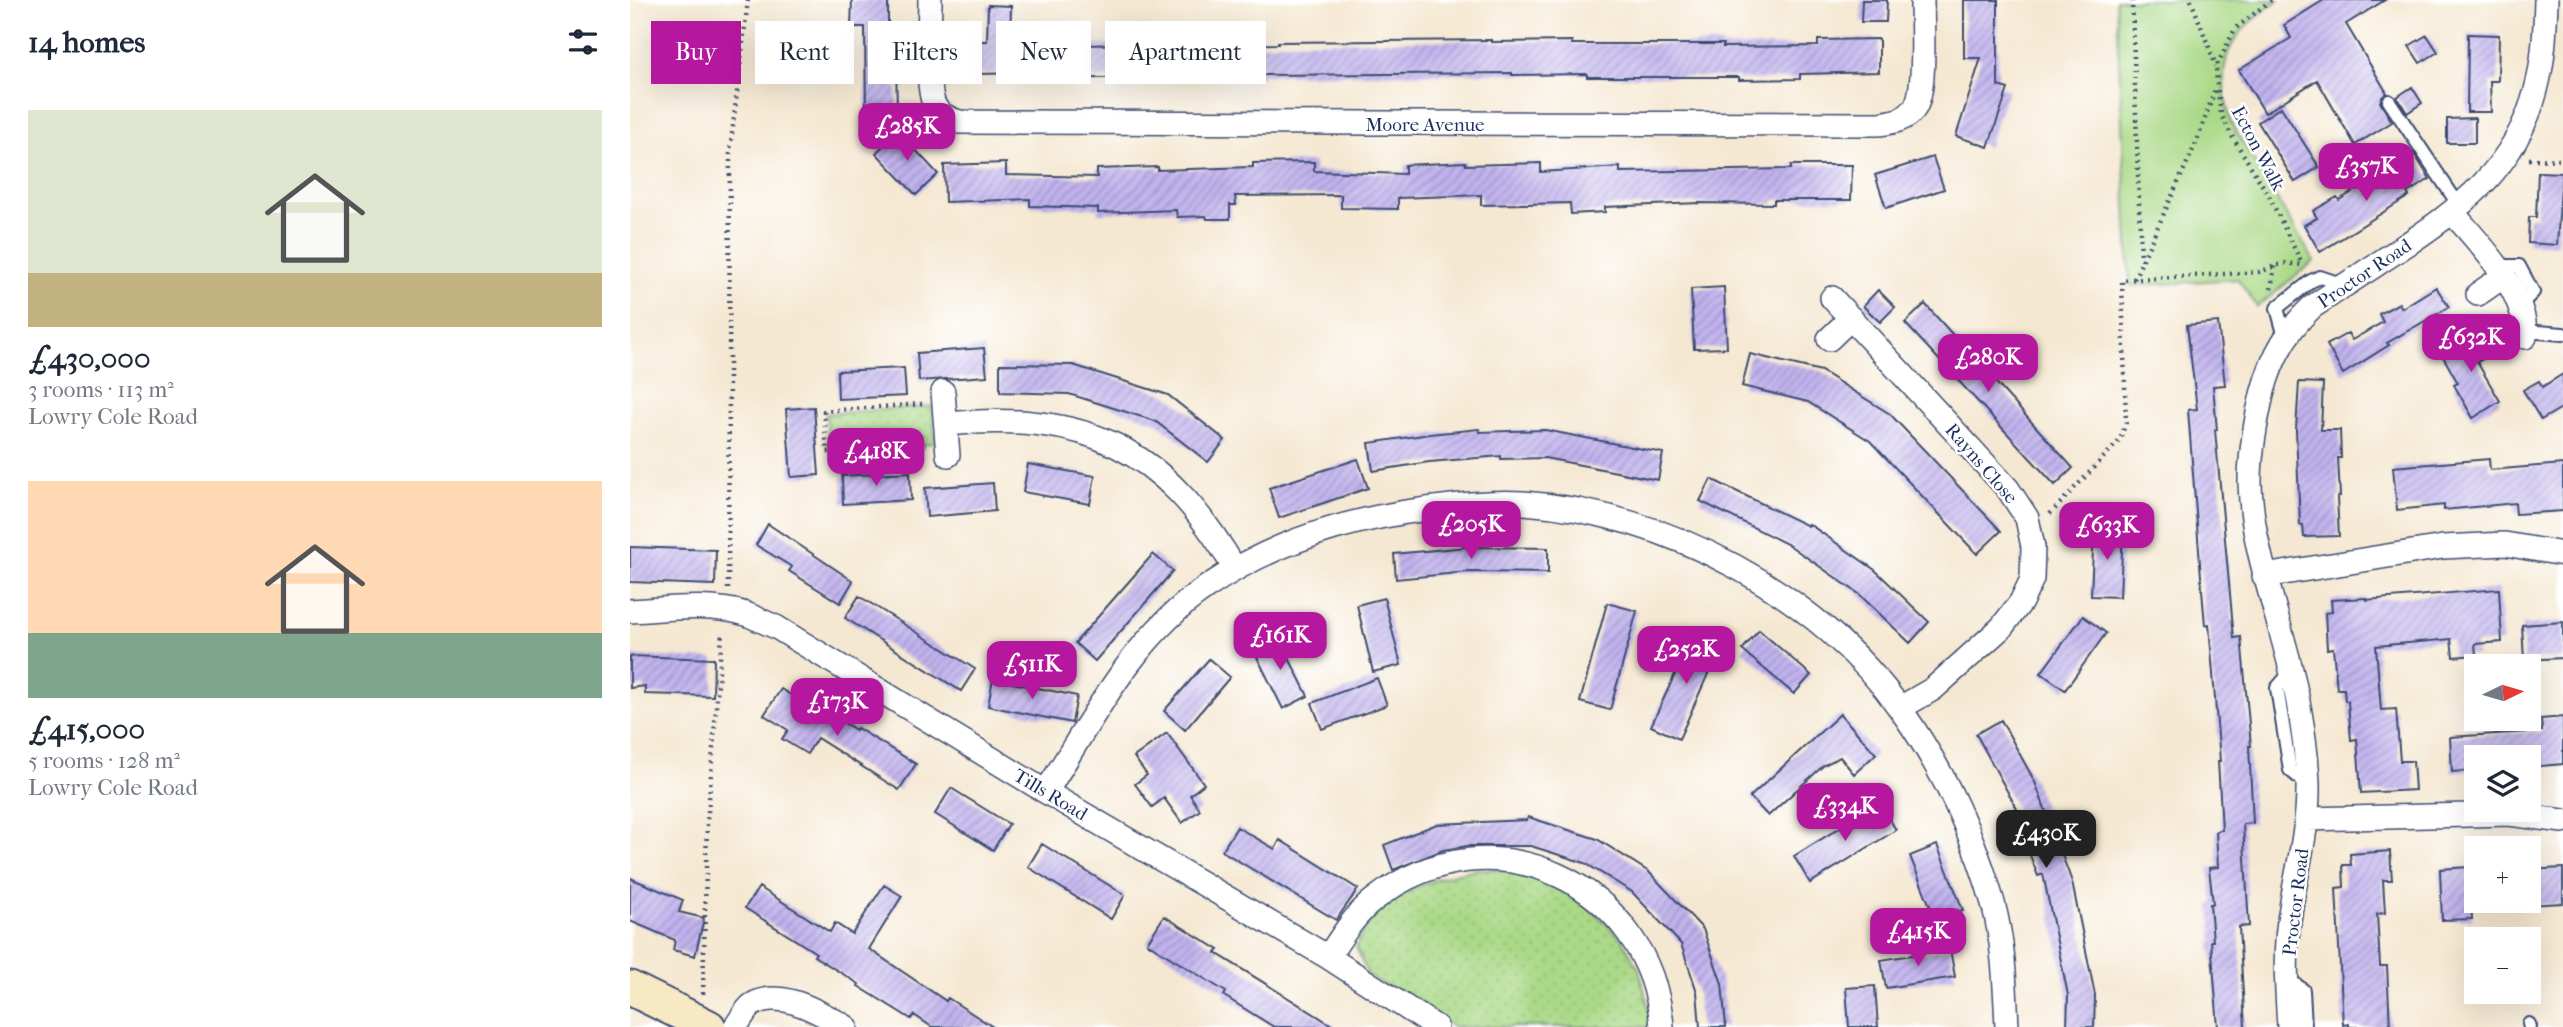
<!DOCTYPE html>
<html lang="en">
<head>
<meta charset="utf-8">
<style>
  body { margin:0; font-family:"IM FELL French Canon",serif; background:#f6f6f7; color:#1f2937; height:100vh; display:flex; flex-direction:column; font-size:26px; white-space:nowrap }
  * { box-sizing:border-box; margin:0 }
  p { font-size:23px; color:#747a83 }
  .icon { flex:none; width:38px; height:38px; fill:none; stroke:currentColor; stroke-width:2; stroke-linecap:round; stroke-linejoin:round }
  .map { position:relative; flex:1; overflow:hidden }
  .drawer { display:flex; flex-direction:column; background:#fff; width:630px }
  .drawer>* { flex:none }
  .guide { position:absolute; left:21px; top:21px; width:665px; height:63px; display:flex; gap:14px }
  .needle { width:46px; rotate:85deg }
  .fabs { position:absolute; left:1834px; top:654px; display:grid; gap:14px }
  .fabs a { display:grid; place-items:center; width:77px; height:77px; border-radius:0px; background:#fff; box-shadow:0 7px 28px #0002; font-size:35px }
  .price { position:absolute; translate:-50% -60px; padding:0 16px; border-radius:14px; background:#b5179e; color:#fff; font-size:23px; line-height:46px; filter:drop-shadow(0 2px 4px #0008) }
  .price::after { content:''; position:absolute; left:50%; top:42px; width:21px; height:16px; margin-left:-10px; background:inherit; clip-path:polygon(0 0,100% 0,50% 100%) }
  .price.selected { background:#222; color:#fff }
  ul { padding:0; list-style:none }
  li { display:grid; align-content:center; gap:14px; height:371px; padding:0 28px }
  li span { display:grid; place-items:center; height:217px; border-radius:0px; color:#555 }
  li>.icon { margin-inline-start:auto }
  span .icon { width:126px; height:126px; fill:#fffc; stroke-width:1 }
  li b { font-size:30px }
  h2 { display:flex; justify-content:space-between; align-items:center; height:84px; padding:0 28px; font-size:30px }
  .chip { padding:0 24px; border-radius:0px; background:#fff; box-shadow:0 7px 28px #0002; font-size:24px; line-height:63px }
  .chip.selected { background:#b5179e; color:#fff }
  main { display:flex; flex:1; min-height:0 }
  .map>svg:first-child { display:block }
  .grass { fill:url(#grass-dots); stroke:#628472; stroke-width:2 }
  .green { fill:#aad987; stroke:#628472; stroke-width:2 }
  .building { fill:url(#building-hatch) }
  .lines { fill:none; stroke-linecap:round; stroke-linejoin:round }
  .lane-casing { stroke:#3c4b6f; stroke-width:16 }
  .street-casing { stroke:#3c4b6f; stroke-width:26 }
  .secondary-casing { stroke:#3c4b6f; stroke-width:37 }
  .path { stroke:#3c4b6f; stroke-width:4.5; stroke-dasharray:2 5; stroke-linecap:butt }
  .lane { stroke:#fff; stroke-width:12 }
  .street { stroke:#fff; stroke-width:23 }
  .secondary { stroke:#f7e9c3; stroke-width:33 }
  .labels { text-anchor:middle; stroke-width:5; stroke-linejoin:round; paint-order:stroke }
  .street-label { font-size:19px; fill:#1b2f5e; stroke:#fff }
</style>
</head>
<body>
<main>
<section class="drawer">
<h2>14 homes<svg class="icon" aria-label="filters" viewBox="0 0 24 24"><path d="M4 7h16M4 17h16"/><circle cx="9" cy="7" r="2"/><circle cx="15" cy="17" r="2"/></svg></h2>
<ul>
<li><span style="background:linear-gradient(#dfe7d0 75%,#c2b280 0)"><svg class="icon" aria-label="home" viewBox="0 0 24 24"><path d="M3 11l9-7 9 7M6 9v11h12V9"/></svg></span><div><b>£430,000</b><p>3 rooms · 113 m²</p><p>Lowry Cole Road</p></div></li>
<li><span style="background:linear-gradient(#ffd9b3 70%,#7fa58c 0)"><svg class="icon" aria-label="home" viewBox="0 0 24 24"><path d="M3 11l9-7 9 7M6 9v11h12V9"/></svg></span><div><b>£415,000</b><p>5 rooms · 128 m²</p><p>Lowry Cole Road</p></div></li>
</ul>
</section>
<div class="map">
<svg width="1933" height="1027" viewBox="0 0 1933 1027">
  <defs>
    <pattern id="grass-dots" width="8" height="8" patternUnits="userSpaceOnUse" patternTransform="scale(1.75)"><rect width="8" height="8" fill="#aad987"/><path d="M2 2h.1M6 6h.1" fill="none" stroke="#92bb77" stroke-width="1.8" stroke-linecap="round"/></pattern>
    <pattern id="building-hatch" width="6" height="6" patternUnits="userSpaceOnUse" patternTransform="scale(1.75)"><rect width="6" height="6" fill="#c1b3ee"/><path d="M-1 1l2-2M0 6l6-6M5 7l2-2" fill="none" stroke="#9c92c4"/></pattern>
  </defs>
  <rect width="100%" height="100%" fill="#fff"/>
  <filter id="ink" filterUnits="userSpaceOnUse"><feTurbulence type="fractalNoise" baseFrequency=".0143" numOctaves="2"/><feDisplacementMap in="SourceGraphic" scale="14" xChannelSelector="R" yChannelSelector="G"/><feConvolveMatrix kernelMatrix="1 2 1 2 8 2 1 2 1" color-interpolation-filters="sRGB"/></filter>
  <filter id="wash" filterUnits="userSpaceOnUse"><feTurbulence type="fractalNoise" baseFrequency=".00686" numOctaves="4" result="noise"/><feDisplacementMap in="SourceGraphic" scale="28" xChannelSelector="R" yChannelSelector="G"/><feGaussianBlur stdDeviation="1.57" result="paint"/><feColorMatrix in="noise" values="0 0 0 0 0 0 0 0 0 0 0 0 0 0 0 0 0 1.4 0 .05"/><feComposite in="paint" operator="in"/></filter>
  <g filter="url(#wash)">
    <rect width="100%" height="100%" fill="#f5e8d2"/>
    <path class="grass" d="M302 406 305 443 199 450 196 414Z
      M847 869 881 870 944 893 992 939 1009 969 1023 1027H823L738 975 726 947C743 898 800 878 847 869Z"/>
    <path class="green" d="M1486 0H1649C1597 35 1583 62 1601 123L1684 261 1627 307 1608 279 1500 286Z"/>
    <g id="blocks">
      <path class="building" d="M222 0H258V56H266L267 115H236L235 27H221Z
        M1232 0H1257L1256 22H1231Z
        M1334 0H1368V86L1378 89 1358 147 1326 136 1351 58H1334Z
        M1694 0H1755L1716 24 1757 93 1752 97 1750 102 1762 122 1725 145 1687 80 1635 113 1609 70 1661 38 1654 25Z
        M358 5 381 6 380 41 402 40V46L553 43V46L648 44V42L861 40V42L942 41V44H1093V47L1188 46V40L1249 39V72L1170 74V79L1109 80V77H957V74L882 75V73L632 75V78H572V76L418 79V73L342 74 341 41H357Z
        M1838 34 1869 35 1868 81H1860L1861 112H1837Z
        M1797 35 1808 52 1790 63 1779 46Z
        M1782 87 1792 103 1777 113 1767 97Z
        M1651 107 1689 167 1665 182 1628 122Z
        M1845 118V143H1817V119Z
        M268 131 308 174 286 195 246 153Z
        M1783 152 1800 179 1777 193 1779 196 1690 252 1674 225 1687 218 1683 211 1707 197 1709 200 1765 167 1763 163Z
        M1303 157 1314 189 1256 208 1245 175Z
        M684 162V171L775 174V165L835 162 836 165 911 163V172L990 167V172L1161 169V165H1222L1221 200H1144V204L1069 203 975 207V212L941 214 940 203 851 205V195L768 198V209L711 208V195L605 196 606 205H600V219H577L576 216 547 217 546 210 468 213V208L400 206V199L315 202 314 165 376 163V175L467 177V169L528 167V170L623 167V163Z
        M1908 172 1932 173 1927 245 1898 243 1899 217H1906Z
        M1094 287 1097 348 1064 349 1061 289Z
        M1806 287 1819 307 1757 343 1759 345 1713 374 1697 345 1718 333 1722 340 1753 322 1749 314 1769 303 1772 308Z
        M1248 290 1265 307 1250 322 1233 306Z
        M1295 304 1443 468 1425 485 1275 323Z
        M1588 322 1595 385 1583 386 1587 430H1585L1604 638 1611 637 1621 746H1619L1623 823 1613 824 1619 926 1609 927 1615 1027H1588L1581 941H1583L1580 904H1583L1579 868 1588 867 1586 831 1592 830 1588 761H1590L1579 624 1575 625 1573 602 1558 410 1567 409 1557 325Z
        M1849 332 1862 354 1847 362 1870 401 1843 418 1824 385 1828 383 1811 353Z
        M354 348 357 376 289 381 287 353Z
        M1120 354 1191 371 1260 414 1371 531 1347 554 1240 441 1178 402 1112 386Z
        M370 364 443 365 538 395 595 440 578 462 525 421 439 394 370 392Z
        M274 368 276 396 208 399 207 371Z
        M1933 374V407L1911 420 1893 390 1909 381 1912 387Z
        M1669 382 1693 383 1691 430H1710L1711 458H1708L1710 496 1707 497 1709 536 1674 537 1673 525H1670L1666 430Z
        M184 407 189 475 161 477 156 409Z
        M849 429 850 432 915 430 1033 453 1028 480 915 458 871 459V456L799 462 743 471 739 443 800 434Z
        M728 459 738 488 649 518 639 488Z
        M1859 459 1860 470 1933 464V511L1886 514 1885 503 1814 510V505L1767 510 1763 467Z
        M398 464 465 476 460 504 393 492Z
        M280 472 281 500 213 504 212 476Z
        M1081 479 1178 526 1179 524 1245 570 1299 622 1280 643 1229 594 1159 545 1070 501Z
        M363 483 365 511 297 517 295 488Z
        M138 524 223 581 210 603 159 571 162 567 126 545Z
        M1464 526 1493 527 1490 597 1461 596Z
        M0 547 86 550 85 585 0 582Z
        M837 547 918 548V573L838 572 766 579 764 554Z
        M523 554 543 571 465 661 445 643Z
        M1869 589 1872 642 1845 644 1846 655 1823 657 1821 639 1746 646 1751 710 1766 709 1770 761H1783L1785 790 1731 793 1727 739 1721 740 1718 701H1715L1714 689H1707L1703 648 1697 649 1695 613 1702 612 1701 600 1736 598V600Z
        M229 596 345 669 331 691 215 618Z
        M754 598 771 665 743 672 727 605Z
        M977 603 1007 611 980 710 950 702Z
        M1453 616 1476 633 1435 690 1411 673Z
        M1933 622V658L1894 660 1892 625Z
        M1129 630 1181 675 1164 694 1112 650Z
        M1064 633 1091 645 1049 739 1021 726Z
        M647 634 678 696 653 709 622 647Z
        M0 656 84 659 83 696 15 694V686L0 688Z
        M579 659 600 677 555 730 534 711Z
        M747 678 757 705 692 729 682 703Z
        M363 679 447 696 442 723 358 706Z
        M151 689 174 703 176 700 226 730 227 728 286 764 269 790 187 738 177 754 152 739 158 730 134 715Z
        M1210 714 1246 754 1224 774 1210 757 1194 765 1138 816 1120 797Z
        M1933 717V764L1899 767V758H1846V770L1822 772 1820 737 1912 731 1911 719Z
        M1371 720 1405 782 1442 882 1465 995 1464 1027H1437L1438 995 1413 874 1408 876 1383 811 1387 809 1346 734Z
        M537 733 574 784 560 795 570 810 552 823 534 798 522 807 505 784 517 775 504 757Z
        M321 788 379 824 363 850 305 814Z
        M1250 803 1266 830 1180 883 1164 856Z
        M898 817 967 839 1019 872 1073 929 1092 984 1096 1027H1070L1067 992 1051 944 1002 892 955 863 901 846H837L813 850 763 870 754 845 807 824 897 820Z
        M607 827 645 849 650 840 728 889 706 920 592 851Z
        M412 844 495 895 481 919 398 867Z
        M1307 845 1333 910 1306 921 1280 856Z
        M1760 851 1762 880H1753L1755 913 1747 914 1750 966H1757L1760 1027H1719V1024L1713 1025 1706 888 1714 887 1713 865H1721L1720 854Z
        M1839 867 1842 919 1812 920 1810 869Z
        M1933 868V903L1899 905V870Z
        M0 878 53 900 49 912 74 918 65 956 43 950 45 940 0 921Z
        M254 885 272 896 239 949 316 1001 318 998 363 1027H302L284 1015 281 1019 228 986 229 984 184 956 186 953 115 908 129 887 200 932 205 923 222 934Z
        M534 916 589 950 586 953 705 1027H644L594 996 596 992 517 943Z
        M1320 949 1325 977 1256 988 1251 960Z
        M1245 986 1248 1027H1219L1216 988Z"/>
    </g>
  </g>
  <g filter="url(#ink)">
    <use href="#blocks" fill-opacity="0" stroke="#3c4b6f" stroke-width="2"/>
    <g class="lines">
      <defs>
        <path id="lane" d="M1759 101 1830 207
          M1868 266H1889L1903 292 1889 306
          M1895 331 1933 334
          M1655 337 1647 308 1681 281 1690 277 1714 285
          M1661 672 1647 688 1660 770 1678 785
          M1657 978 1673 990 1675 1027
          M1899 1024 1900 1027"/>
        <path id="street" d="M300 0C300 22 295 93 306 108 311 116 320 119 329 122L1249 124C1262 122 1275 121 1284 109 1297 92 1292 23 1292 0
          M1823 213C1851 246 1897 291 1895 337
          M1848 294 1874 276
          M1202 298 1378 489 1397 518 1403 547 1402 579 1391 602 1371 628 1303 689 1270 708
          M1199 339 1221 318
          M313 392 318 455
          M316 424C456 411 533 446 605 569
          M1634 576 1813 547 1875 544 1933 554
          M0 611C37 609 80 603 116 614 126 618 136 623 146 627L416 792 698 957 806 1027
          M416 792C462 719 504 636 577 587 642 542 720 519 797 509 828 505 862 501 894 503 1036 513 1189 593 1271 710 1313 769 1343 834 1363 903 1374 944 1375 985 1377 1027
          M1677 819 1879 814 1933 821
          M698 957C712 936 725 914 745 899 860 808 1021 883 1032 1027
          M105 1027C110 1021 116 1009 122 1005 150 987 192 1014 216 1027
          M1659 1027C1657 992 1654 955 1659 921 1665 875 1679 830 1678 784 1676 736 1667 689 1654 643 1640 590 1621 537 1620 482 1620 457 1624 432 1629 408 1637 368 1652 335 1682 307 1710 288 1738 270 1767 251 1831 208 1885 169 1906 90 1914 60 1915 31 1916 0"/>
        <path id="secondary" d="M0 988 79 1027"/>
      </defs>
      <use href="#lane" class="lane-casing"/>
      <use href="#street" class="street-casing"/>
      <use href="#secondary" class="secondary-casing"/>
      <path class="path" d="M1502 0 1511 260
        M1561 0 1586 66
        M1641 0 1605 29 1586 67 1587 85 1591 114 1602 136 1639 196 1672 264
        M1899 159 1933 160
        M1504 279 1567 141 1586 87
        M1641 289 1645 266
        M292 404 194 411 197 452 296 445
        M1420 514 1490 440 1496 422 1492 280 1629 272 1654 263 1673 265
        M98 589 100 151 118 0
        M73 994 77 825 92 633"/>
      <use href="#lane" class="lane"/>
      <use href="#street" class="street"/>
      <use href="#secondary" class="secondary"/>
    </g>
  </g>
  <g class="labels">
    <g class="street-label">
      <text x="795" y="131">Moore Avenue</text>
      <text transform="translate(1629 148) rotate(62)" y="7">Ecton Walk</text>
      <text transform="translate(1734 273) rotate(-34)" y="7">Proctor Road</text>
      <text transform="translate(1352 463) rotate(49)" y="7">Rayns Close</text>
      <text transform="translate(421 794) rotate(31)" y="7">Tills Road</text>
      <text transform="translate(1665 902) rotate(-83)" y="7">Proctor Road</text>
    </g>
  </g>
</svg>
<div class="fabs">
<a><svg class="needle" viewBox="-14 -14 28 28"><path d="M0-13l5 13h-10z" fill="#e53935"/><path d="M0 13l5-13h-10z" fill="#747a83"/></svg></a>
<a><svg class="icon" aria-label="layers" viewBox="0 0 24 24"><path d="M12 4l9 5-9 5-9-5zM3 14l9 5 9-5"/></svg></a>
<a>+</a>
<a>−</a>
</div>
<b class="price" style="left:277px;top:163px">£285K</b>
<b class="price" style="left:1736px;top:203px">£357K</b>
<b class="price" style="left:1841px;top:374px">£632K</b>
<b class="price" style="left:1358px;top:394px">£280K</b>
<b class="price" style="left:246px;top:488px">£418K</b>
<b class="price" style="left:841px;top:561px">£205K</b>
<b class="price" style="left:1477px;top:562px">£633K</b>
<b class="price" style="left:650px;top:672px">£161K</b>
<b class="price" style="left:1056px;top:686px">£252K</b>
<b class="price" style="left:402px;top:701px">£511K</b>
<b class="price" style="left:207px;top:738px">£173K</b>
<b class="price" style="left:1215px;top:843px">£334K</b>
<b class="price selected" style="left:1416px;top:870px">£430K</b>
<b class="price" style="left:1288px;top:968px">£415K</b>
<div class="guide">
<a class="chip selected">Buy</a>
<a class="chip">Rent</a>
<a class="chip">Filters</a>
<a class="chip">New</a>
<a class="chip">Apartment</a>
</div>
</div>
</main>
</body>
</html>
